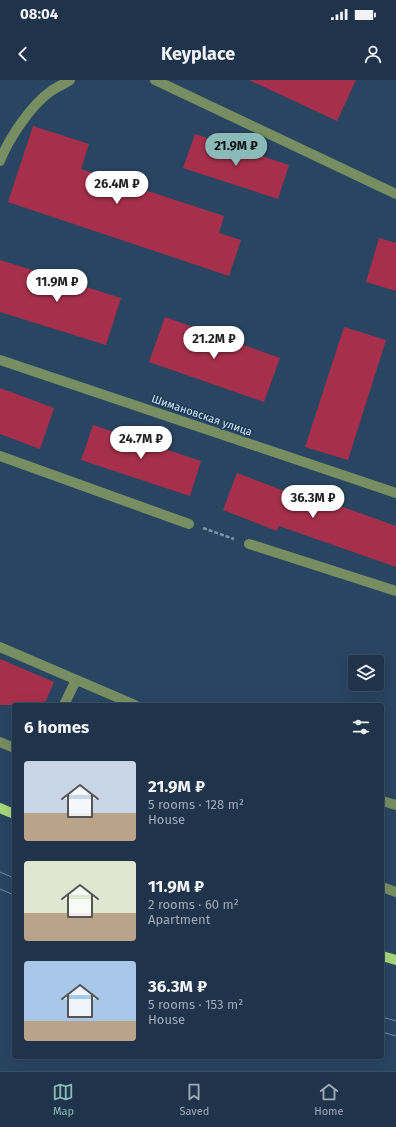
<!DOCTYPE html>
<html lang="en">
<head>
<meta charset="utf-8">
<style>
  body { margin:0; font-family:"Fira Sans",sans-serif; background:#2c3f54; color:#f1f3f6; height:100vh; display:flex; flex-direction:column; font-size:15px; white-space:nowrap }
  * { box-sizing:border-box; margin:0 }
  p { font-size:13px; color:#a1aab5 }
  .icon { flex:none; width:22px; height:22px; fill:none; stroke:currentColor; stroke-width:2; stroke-linecap:round; stroke-linejoin:round }
  .map { position:relative; flex:1; overflow:hidden }
  .details { position:absolute; left:12px; top:623px; width:372px; height:356px; display:flex; flex-direction:column; background:#1f344a; border-radius:4px; box-shadow:0 4px 16px #0002,0 0 0 1px #3c4f62 }
  .details>* { flex:none }
  .tools { position:absolute; left:348px; top:575px; display:grid; gap:8px }
  .tools a { display:grid; place-items:center; width:36px; height:36px; border-radius:4px; background:#1f344a; box-shadow:0 4px 16px #0002,0 0 0 1px #3c4f62; font-size:20px }
  .price { position:absolute; translate:-50% -34px; padding:0 9px; border-radius:14px; background:#fff; color:#222; font-size:13px; line-height:26px; filter:drop-shadow(0 1px 2px #0008) }
  .price::after { content:''; position:absolute; left:50%; top:24px; width:12px; height:9px; margin-left:-6px; background:inherit; clip-path:polygon(0 0,100% 0,50% 100%) }
  .price.on { background:#8bbbb9; color:#111 }
  ul { padding:0; list-style:none }
  li { display:flex; align-items:center; gap:12px; height:100px; padding:0 12px }
  li span { display:grid; place-items:center; flex:none; width:112px; height:80px; border-radius:4px; color:#555 }
  li>.icon { margin-inline-start:auto }
  span .icon { width:48px; height:48px; fill:#fffc; stroke-width:1 }
  li b { font-size:17px }
  h2 { display:flex; justify-content:space-between; align-items:center; height:48px; padding:0 12px; font-size:17px }
  .status { display:flex; justify-content:space-between; align-items:center; height:28px; padding:0 20px; background:#1f344a; direction:ltr }
  .status svg { height:11px; fill:currentColor }
  header { display:flex; justify-content:space-between; align-items:center; height:52px; padding:0 12px; background:#1f344a; font-size:18px; font-weight:700 }
  .tabs { display:flex; justify-content:space-around; align-items:center; height:56px; border-top:1px solid #3c4f62; background:#1f344a; font-size:11px; color:#a1aab5 }
  .tabs a { display:grid; justify-items:center; gap:2px }
  .tabs .on { color:#8bbbb9 }
  .map>svg:first-child { display:block }
  .building { fill:#a6304c }
  .lines { fill:none; stroke-linecap:round; stroke-linejoin:round }
  .path { stroke:#7e94ac; stroke-width:2.5; stroke-dasharray:4 2; stroke-linecap:butt }
  .minor { stroke:#778e62; stroke-width:10 }
  .major { stroke:#a8d77a; stroke-width:10 }
  .tram { stroke:#768da5; stroke-width:1 }
  .labels { text-anchor:middle; stroke-width:3; stroke-linejoin:round; paint-order:stroke }
  .street-label { font-size:11px; fill:#d3e4f6; stroke:#1f3b57 }
</style>
</head>
<body>
<div class="status"><b>08:04</b><svg viewBox="0 0 49 12"><path d="M0 12V9h3v3zM5 12V6h3v6zM10 12V3h3v9zM15 12V0h3v12zM26 1h20v11H26zM47 4h2v5h-2z"/></svg></div>
<header><svg class="icon" aria-label="back" viewBox="0 0 24 24"><path d="M15 5l-7 7 7 7"/></svg>Keyplace<svg class="icon" aria-label="person" viewBox="0 0 24 24"><circle cx="12" cy="8" r="4"/><path d="M4 21q1-7 8-7t8 7"/></svg></header>
<div class="map">
<svg width="396" height="991" viewBox="0 0 396 991">
  <rect width="100%" height="100%" fill="#294562"/>
  <path class="building" d="M249 0H356L337 41Z
    M33 46 89 64 81 89 224 136 219 153 241 160 229 196 8 122Z
    M195 54 289 85 278 119 183 88Z
    M379 158 396 163V211L366 202Z
    M0 180 121 218 106 265 0 232Z
    M165 237 280 278 264 322 149 282Z
    M344 247 386 260 348 380 305 367Z
    M0 308 54 328 40 369 0 354Z
    M93 345 201 381 190 416 81 380Z
    M237 393 314 422 315 417 396 446V487L279 446 277 451 223 430Z
    M0 579 54 602 44 625H0Z"/>
  <g class="lines">
    <path class="path" d="M203 448 234 459"/>
    <path class="minor" d="M155 0 396 114
      M0 81C9 58 31 25 51 11 57 7 64 4 70 0
      M0 280 396 413
      M0 376 189 444
      M249 464 396 511
      M0 567 135 625
      M64 625 76 600
      M0 662 14 668
      M382 721 396 725
      M382 807 396 812"/>
    <path class="major" d="M0 728 14 734
      M382 876 396 880"/>
    <path class="tram" d="M0 792 14 798
      M0 809 14 815
      M382 937 396 941
      M382 952 396 956"/>
  </g>
  <g class="labels">
    <g class="street-label">
      <text transform="translate(202 335) rotate(19)" y="4">Шимановская улица</text>
    </g>
  </g>
</svg>
<div class="tools">
<a><svg class="icon" aria-label="layers" viewBox="0 0 24 24"><path d="M12 4l9 5-9 5-9-5zM3 14l9 5 9-5"/></svg></a>
</div>
<b class="price on" style="left:236px;top:87px">21.9M ₽</b>
<b class="price" style="left:117px;top:125px">26.4M ₽</b>
<b class="price" style="left:57px;top:223px">11.9M ₽</b>
<b class="price" style="left:214px;top:280px">21.2M ₽</b>
<b class="price" style="left:141px;top:380px">24.7M ₽</b>
<b class="price" style="left:313px;top:439px">36.3M ₽</b>
<section class="details">
<h2>6 homes<svg class="icon" aria-label="filters" viewBox="0 0 24 24"><path d="M4 7h16M4 17h16"/><circle cx="9" cy="7" r="2"/><circle cx="15" cy="17" r="2"/></svg></h2>
<ul>
<li><span style="background:linear-gradient(#c9d6e8 65%,#b9a48a 0)"><svg class="icon" aria-label="home" viewBox="0 0 24 24"><path d="M3 11l9-7 9 7M6 9v11h12V9"/></svg></span><div><b>21.9M ₽</b><p>5 rooms · 128 m²</p><p>House</p></div></li>
<li><span style="background:linear-gradient(#dfe7d0 65%,#b9a48a 0)"><svg class="icon" aria-label="home" viewBox="0 0 24 24"><path d="M3 11l9-7 9 7M6 9v11h12V9"/></svg></span><div><b>11.9M ₽</b><p>2 rooms · 60 m²</p><p>Apartment</p></div></li>
<li><span style="background:linear-gradient(#a9c7e8 75%,#b9a48a 0)"><svg class="icon" aria-label="home" viewBox="0 0 24 24"><path d="M3 11l9-7 9 7M6 9v11h12V9"/></svg></span><div><b>36.3M ₽</b><p>5 rooms · 153 m²</p><p>House</p></div></li>
</ul>
</section>
</div>
<nav class="tabs">
<a class="on"><svg class="icon" aria-label="map" viewBox="0 0 24 24"><path d="M3 6l6-2 6 2 6-2v14l-6 2-6-2-6 2zM9 4v14M15 6v14"/></svg>Map</a>
<a><svg class="icon" aria-label="saved" viewBox="0 0 24 24"><path d="M7 4h10v16l-5-4-5 4z"/></svg>Saved</a>
<a><svg class="icon" aria-label="home" viewBox="0 0 24 24"><path d="M3 11l9-7 9 7M6 9v11h12V9"/></svg>Home</a>
</nav>
</body>
</html>
